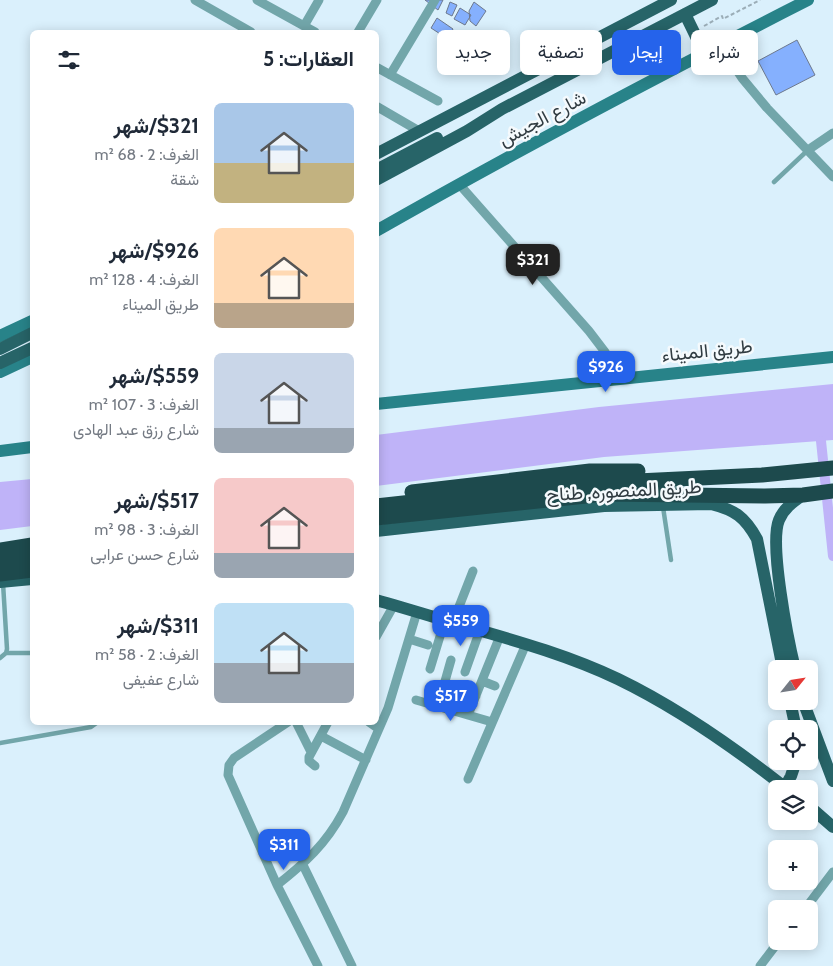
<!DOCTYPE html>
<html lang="ar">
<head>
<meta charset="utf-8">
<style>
  body { margin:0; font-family:Cabin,Vazirmatn,sans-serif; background:#f6f6f7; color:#1f2937; direction:rtl; height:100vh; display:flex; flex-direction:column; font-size:19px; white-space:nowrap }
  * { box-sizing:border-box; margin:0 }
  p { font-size:16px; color:#747a83 }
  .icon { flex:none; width:28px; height:28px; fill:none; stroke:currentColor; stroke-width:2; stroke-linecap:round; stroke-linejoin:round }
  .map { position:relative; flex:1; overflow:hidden; direction:ltr }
  .side { position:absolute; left:30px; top:30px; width:349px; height:695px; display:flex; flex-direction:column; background:#fff; border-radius:8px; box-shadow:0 2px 12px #0003; direction:rtl }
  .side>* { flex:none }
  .top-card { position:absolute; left:394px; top:30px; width:364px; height:45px; direction:rtl; display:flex; gap:10px }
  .needle { width:32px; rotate:60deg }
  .controls { position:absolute; left:768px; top:660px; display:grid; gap:10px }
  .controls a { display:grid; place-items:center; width:50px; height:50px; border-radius:8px; background:#fff; box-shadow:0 2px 12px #0003; font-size:25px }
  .price { position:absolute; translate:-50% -42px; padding:0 11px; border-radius:10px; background:#2563eb; color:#fff; font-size:16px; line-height:32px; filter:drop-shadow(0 1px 2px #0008) }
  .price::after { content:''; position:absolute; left:50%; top:30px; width:15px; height:11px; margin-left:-8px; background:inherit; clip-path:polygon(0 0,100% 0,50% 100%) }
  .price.on { background:#222; color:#fff }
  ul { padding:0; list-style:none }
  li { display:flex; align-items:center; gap:15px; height:125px; padding:0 25px }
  li span { display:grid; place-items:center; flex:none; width:140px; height:100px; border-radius:8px; color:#555 }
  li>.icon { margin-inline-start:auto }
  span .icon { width:60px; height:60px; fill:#fffc; stroke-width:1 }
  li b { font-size:21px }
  h2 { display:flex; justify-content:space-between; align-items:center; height:60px; padding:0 25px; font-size:21px }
  .tag { padding:0 18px; border-radius:8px; background:#fff; box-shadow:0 2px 12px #0003; font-size:18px; line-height:45px }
  .tag.on { background:#2563eb; color:#fff }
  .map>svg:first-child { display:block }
  .water { fill:#bfb3f8 }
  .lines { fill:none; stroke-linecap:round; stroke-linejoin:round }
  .canal { stroke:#bfb3f8; stroke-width:10 }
  .building { fill:#85b0fe; stroke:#6d798e }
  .path { stroke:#9badb7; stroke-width:2; stroke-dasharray:4 2.5; stroke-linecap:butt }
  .lane { stroke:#72a6aa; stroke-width:4.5 }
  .street { stroke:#72a6aa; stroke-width:9 }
  .secondary { stroke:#288389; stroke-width:12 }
  .primary { stroke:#276468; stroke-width:12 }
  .highway { stroke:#1d4a4d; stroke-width:15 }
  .labels { text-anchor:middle; stroke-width:5; stroke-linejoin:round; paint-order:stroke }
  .street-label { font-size:19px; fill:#313c42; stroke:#f5fafd }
</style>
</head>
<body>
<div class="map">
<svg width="833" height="966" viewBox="0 0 833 966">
  <rect width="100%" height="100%" fill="#daf0fc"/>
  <path class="water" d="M833 384V440L604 457 376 486V435L599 407Z
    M32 479V526L0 530V482Z"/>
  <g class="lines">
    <path class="canal" d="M821 441 833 556"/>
  </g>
  <path class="building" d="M425 0H443L438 10Z
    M450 2 457 5 452 16 446 13Z
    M474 2 486 11 476 26 470 21 469 11Z
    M460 8 471 15 465 25 454 19Z
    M437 18 453 29 448 39 431 28Z
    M797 40 815 75 776 95 758 61Z"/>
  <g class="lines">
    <path class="path" d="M704 26 722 16 723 19 760 0"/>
    <path class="lane" d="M774 182 808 150
      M663 507 671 560
      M6 653H32
      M0 658 6 653 7 649 3 583
      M0 743 91 727 98 722"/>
    <path class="street" d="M195 0 251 32
      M257 0 315 32
      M304 26 319 0
      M358 32 377 0
      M720 45 742 78 767 108 833 177
      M376 67 438 101
      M390 75 435 0
      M376 106 419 131
      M808 150 833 133
      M459 184 589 331 605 352 620 378
      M453 622 473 571
      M376 637 394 605
      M409 639 428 645
      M430 669 445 620
      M465 672 480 630
      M482 681 495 686
      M443 685 476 696
      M416 700 492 722
      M438 706 451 660
      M468 715 500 636
      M288 722 234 758 229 765 228 775 277 885 318 966
      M296 722 311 752
      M369 722 379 729
      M321 736 366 760
      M315 766 309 761V757L328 722
      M468 779 526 644
      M303 865 352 966
      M277 885C305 863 326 844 343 812L388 708 417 612
      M805 909 833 872
      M760 966 779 941"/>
    <path class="secondary" d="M376 231C518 150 662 74 808 0
      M0 336 32 321
      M0 372 32 357
      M376 404 833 357
      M0 451 32 447"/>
    <path class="primary" d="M685 14 704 53
      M376 154 671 0
      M376 170 437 138
      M376 180 467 131 502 109 712 0
      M0 349 32 333
      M0 363 32 348
      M376 531 604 506 711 504C735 510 745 517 757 539L783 669
      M0 582 32 579
      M376 600C408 609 440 619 471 628 521 642 572 657 618 679 678 708 735 748 787 789
      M795 669C788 640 769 544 779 520 784 508 793 502 803 495
      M790 701 796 729
      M803 701 833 781
      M785 787 791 776 796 761
      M809 806 833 827"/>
    <path class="highway" d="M412 492 590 471H638
      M376 506 575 484 762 475 833 468
      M376 518 605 494 765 496 803 495 833 491
      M0 550 32 545
      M0 563 32 559
      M0 574 32 570"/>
  </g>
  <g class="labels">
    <g class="street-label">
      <text transform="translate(542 118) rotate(-28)" y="7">شارع الجيش</text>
      <text transform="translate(707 350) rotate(-6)" y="7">طريق الميناء</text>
      <text transform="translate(624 490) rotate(-3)" y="7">طريق المنصوره, طناح</text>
    </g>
  </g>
</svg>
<div class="controls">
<a><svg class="needle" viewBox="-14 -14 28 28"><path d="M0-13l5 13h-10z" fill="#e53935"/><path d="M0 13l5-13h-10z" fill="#747a83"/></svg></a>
<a><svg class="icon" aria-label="locate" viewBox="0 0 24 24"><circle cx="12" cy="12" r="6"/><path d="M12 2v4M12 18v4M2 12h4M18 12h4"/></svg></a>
<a><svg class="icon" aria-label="layers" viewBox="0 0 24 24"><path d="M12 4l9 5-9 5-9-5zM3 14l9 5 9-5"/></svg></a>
<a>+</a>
<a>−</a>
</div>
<b class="price on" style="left:533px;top:286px">$321</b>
<b class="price" style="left:606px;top:393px">$926</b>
<b class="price" style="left:461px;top:647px">$559</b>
<b class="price" style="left:451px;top:722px">$517</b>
<b class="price" style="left:284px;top:871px">$311</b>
<div class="top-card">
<a class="tag">شراء</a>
<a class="tag on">إيجار</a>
<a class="tag">تصفية</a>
<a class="tag">جديد</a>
</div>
<section class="side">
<h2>العقارات: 5<svg class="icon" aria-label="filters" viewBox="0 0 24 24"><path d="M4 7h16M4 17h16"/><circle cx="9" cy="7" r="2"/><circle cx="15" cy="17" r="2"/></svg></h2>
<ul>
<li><span style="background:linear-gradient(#a9c7e8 60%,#c2b280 0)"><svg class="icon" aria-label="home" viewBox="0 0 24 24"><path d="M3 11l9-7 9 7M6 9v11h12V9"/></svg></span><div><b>$321/شهر</b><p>الغرف: 2 · 68 m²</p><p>شقة</p></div></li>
<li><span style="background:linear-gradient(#ffd9b3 75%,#b9a48a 0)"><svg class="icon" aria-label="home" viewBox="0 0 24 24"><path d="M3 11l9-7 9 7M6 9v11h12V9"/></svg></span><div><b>$926/شهر</b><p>الغرف: 4 · 128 m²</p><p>طريق الميناء</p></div></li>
<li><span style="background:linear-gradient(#c9d6e8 75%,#9aa5b1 0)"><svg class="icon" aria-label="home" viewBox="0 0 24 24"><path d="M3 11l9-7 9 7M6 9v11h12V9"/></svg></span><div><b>$559/شهر</b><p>الغرف: 3 · 107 m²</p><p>شارع رزق عبد الهادى</p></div></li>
<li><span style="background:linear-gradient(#f6c9c9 75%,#9aa5b1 0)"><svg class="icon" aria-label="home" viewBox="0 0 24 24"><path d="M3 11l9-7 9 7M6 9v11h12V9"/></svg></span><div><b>$517/شهر</b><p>الغرف: 3 · 98 m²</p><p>شارع حسن عرابى</p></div></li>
<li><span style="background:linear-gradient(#bfe0f5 60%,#9aa5b1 0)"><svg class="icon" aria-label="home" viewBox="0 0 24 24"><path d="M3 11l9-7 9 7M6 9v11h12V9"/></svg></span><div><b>$311/شهر</b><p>الغرف: 2 · 58 m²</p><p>شارع عفيفى</p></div></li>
</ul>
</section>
</div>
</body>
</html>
